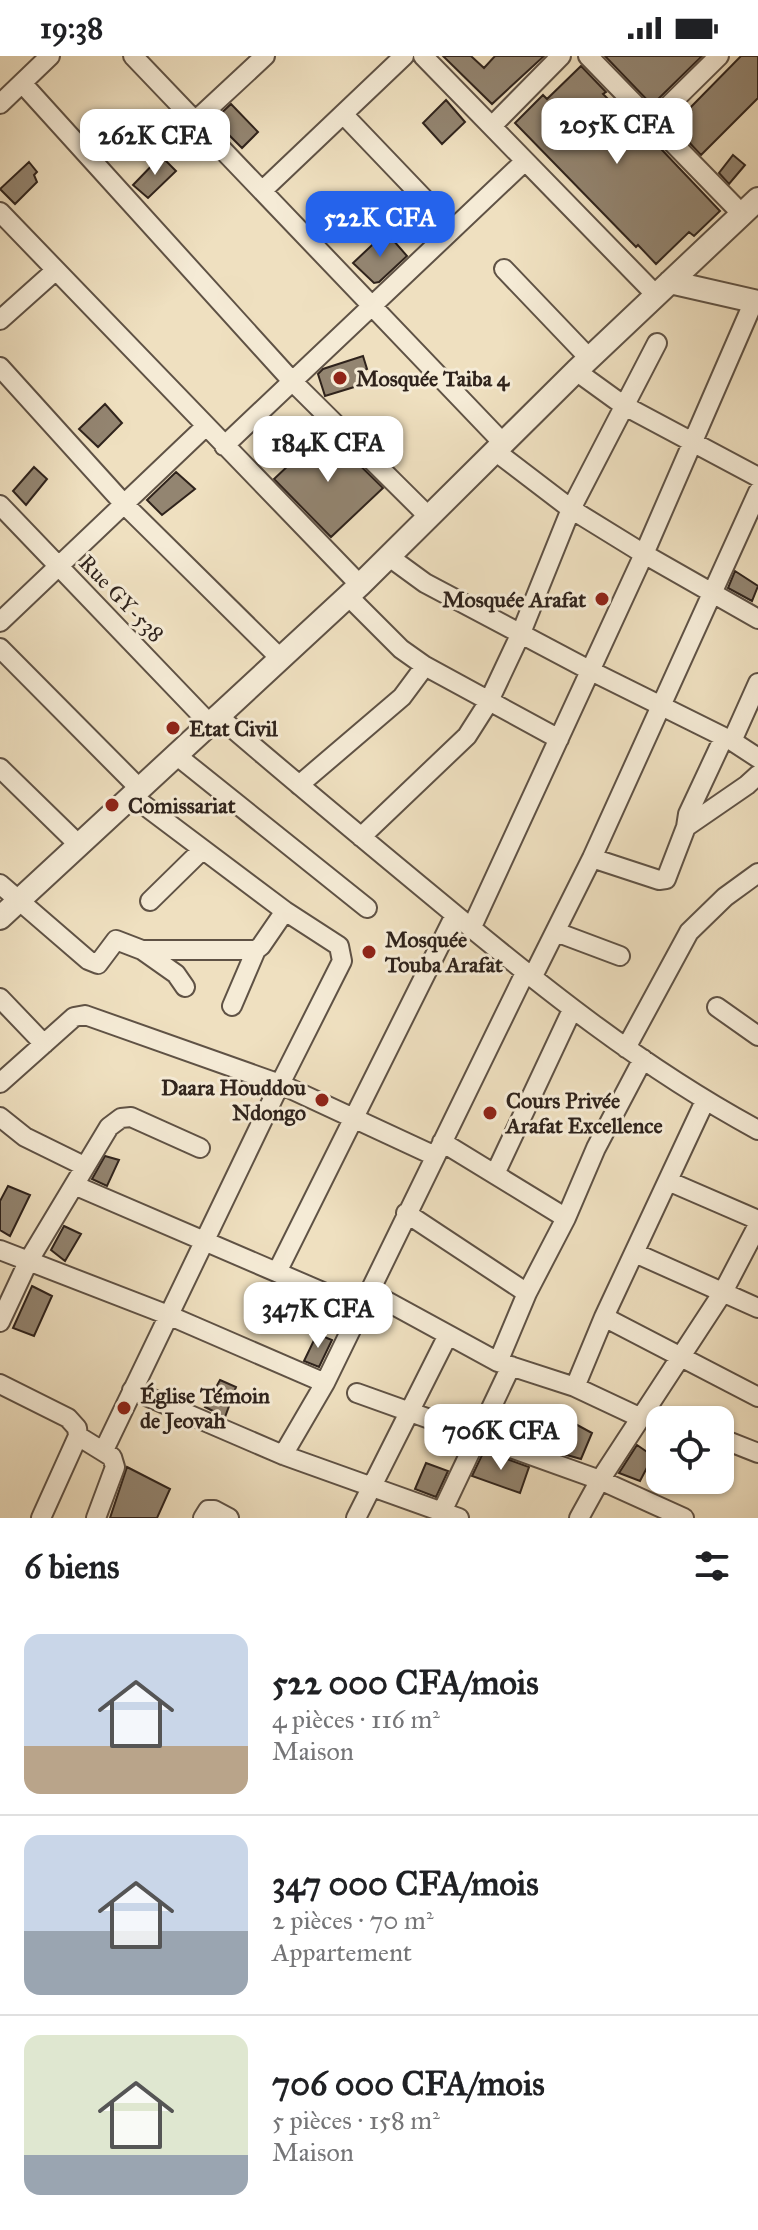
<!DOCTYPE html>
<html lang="fr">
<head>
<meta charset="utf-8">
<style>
  body { margin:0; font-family:"IM FELL Great Primer",serif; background:#f2f2f2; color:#202124; height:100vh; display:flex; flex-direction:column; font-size:30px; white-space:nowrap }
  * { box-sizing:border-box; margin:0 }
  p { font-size:26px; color:#757577 }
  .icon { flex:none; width:44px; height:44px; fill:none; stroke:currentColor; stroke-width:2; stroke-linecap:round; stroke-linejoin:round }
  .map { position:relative; height:1462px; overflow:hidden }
  .details { display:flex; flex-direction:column; background:#fff; flex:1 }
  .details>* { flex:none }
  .tools { position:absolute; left:646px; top:1350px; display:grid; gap:16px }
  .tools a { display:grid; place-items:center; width:88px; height:88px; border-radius:16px; background:#fff; box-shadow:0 2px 6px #0004; font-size:40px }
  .price { position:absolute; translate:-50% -68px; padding:0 18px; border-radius:16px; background:#fff; color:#222; font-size:26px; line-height:52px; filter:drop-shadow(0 2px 4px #0008) }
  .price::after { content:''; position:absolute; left:50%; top:48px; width:24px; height:18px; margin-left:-12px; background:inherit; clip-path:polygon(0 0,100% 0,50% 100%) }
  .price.active { background:#2563eb; color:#fff }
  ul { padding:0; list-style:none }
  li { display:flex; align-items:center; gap:24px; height:200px; padding:0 24px }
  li+li { border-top:2px solid #e0e0e0 }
  li span { display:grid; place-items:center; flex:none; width:224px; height:160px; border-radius:16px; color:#555 }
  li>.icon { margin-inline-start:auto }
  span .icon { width:96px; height:96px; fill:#fffc; stroke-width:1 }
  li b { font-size:34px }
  h2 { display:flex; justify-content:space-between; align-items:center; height:96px; padding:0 24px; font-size:34px }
  .status { display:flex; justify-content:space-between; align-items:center; height:56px; padding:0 40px; background:#fff; direction:ltr }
  .status svg { height:22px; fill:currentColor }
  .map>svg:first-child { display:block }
  .building { fill:#938571; stroke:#2f231c; stroke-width:2 }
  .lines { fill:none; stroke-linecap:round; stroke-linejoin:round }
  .minor-casing { stroke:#5f5245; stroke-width:22 }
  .tertiary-casing { stroke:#5f5245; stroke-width:26 }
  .minor { stroke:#f5ebd6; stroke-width:18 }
  .tertiary { stroke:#f5ebd6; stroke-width:22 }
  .poi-dot { fill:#8f2418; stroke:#f5ebd6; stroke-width:3 }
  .labels { text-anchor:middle; stroke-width:6; stroke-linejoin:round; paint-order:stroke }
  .poi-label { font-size:22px; font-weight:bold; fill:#2f231c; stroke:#f5ebd6; text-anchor:start }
  .street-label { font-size:22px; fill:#2f231c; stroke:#f5ebd6 }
</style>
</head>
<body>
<div class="status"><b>19:38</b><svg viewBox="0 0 49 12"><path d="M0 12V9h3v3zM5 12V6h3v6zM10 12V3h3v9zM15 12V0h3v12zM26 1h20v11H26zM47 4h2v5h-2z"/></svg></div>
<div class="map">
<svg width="758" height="1462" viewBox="0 0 758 1462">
  <rect width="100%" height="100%" fill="#efe0c0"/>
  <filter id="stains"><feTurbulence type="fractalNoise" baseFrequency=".0025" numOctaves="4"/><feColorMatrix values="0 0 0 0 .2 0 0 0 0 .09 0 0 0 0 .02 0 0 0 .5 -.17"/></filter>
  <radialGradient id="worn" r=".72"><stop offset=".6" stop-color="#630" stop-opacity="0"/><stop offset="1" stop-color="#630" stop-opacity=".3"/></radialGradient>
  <path class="building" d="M443 0H471L484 12 495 0H544L492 48Z
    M605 0H702L652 49Z
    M741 0H758V42L701 99 671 67 683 55 685 57Z
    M581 10 606 36 603 38 642 77 644 75 720 155 694 180 689 176 656 208 638 189 636 191 515 67 543 39 547 43Z
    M446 44 465 66 442 88 423 67Z
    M231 48 258 76 242 92 214 64Z
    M733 99 745 109 729 128 719 117Z
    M161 100 176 115 148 142 133 129Z
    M29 106 37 116 34 119 37 126 15 148 0 133Z
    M386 176 407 200 379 226 374 227 353 207Z
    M363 300 367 313 360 316 364 328 325 340 318 318 323 313Z
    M105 348 122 367 98 391 79 373Z
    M325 375 383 432 331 481 274 423Z
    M34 411 47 423 26 449 13 435Z
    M176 416 195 433 162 459 147 444Z
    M735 515 758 530 752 545 728 532Z
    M105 1100 119 1104 107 1130 92 1123Z
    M8 1130 30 1139 10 1180 0 1174V1145Z
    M64 1170 81 1178 65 1205 51 1194Z
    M32 1230 52 1240 34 1280 13 1272Z
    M317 1278 332 1284 319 1311 304 1305Z
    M220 1324 236 1331 225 1361 205 1351Z
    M568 1364 592 1377 581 1403 556 1396Z
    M637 1389 653 1400 640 1425 619 1417Z
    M484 1395 529 1411 520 1437 472 1420Z
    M426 1407 448 1415 436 1441 415 1433Z
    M127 1411 170 1433 157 1462H110Z"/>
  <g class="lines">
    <defs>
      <path id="minor" d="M133 0 503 387
        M423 0 656 239
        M588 0 742 158
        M22 27 292 325 428 460
        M0 48 50 0
        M343 58 453 173
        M195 65 265 0
        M652 66 719 0
        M492 70 561 0
        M262 135 404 0
        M0 156 360 529
        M504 213 590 303
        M0 264 56 214
        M0 311 124 448 280 602
        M576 315 623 349 758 421
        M224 390 525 105
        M495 395 571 453 644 498 758 563
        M0 449 209 667
        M388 500 425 527 591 615 732 685 758 702
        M348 540 401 593 425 610 559 683
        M0 566 206 370
        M0 592 140 733
        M217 659C291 723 366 785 441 847 542 931 643 1012 758 1074
        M732 685 758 627
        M176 699 367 852
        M0 712 79 789
        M299 729 402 641 425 610
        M686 771 688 758 724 681
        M361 781 467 680 488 647 521 577 571 453 657 287
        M592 802 659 824 666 823 686 771 747 729 758 719
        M0 828 88 904 98 908 116 884 142 894H256L261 890 285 855
        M150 845 202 794
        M471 873 644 498 754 245
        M556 876 620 900
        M142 894 176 918 185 931
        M532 922 592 802 758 436
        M0 942 44 988
        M232 950 256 894
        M717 951 758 980
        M626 992 689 876 725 841 758 817
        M0 1027 74 961 85 959 280 1028 435 1100
        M0 1061 25 1081 84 1110
        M442 1086 566 1162
        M495 1118 572 954
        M668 1125 758 1164
        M74 1129 360 1252
        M406 1157 527 1237
        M0 1194 168 1259 325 1327
        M635 1197 758 1252
        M277 1216 455 859
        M368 1235 498 1306 575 1331 641 1362
        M604 1261 758 1341
        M0 1266 29 1204 109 1071 121 1062 131 1061 200 1092
        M498 1306 527 1237 566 1162 596 1092 643 1003
        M0 1328 68 1362 77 1372 78 1380 112 1401 115 1411 96 1462
        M575 1331 604 1261 705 1045
        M132 1334 283 1399 459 1462
        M357 1337 600 1424 684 1462
        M720 1382 758 1397
        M104 1394 280 1028 342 905 339 890 285 855 132 740
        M283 1399 325 1327 525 917
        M41 1462 78 1380
        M203 1462 208 1454H214L229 1462
        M356 1462 448 1279
        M439 1462 511 1310
        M579 1462 600 1424 723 1236 758 1169"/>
      <path id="tertiary" d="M670 226 758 246
        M0 862 360 529 576 315 758 143"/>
    </defs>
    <use href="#minor" class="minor-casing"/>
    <use href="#tertiary" class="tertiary-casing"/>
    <use href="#minor" class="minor"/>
    <use href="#tertiary" class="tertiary"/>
  </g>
  <g class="poi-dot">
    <circle cx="340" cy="322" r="8"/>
    <circle cx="602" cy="543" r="8"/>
    <circle cx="173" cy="672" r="8"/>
    <circle cx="112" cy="749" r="8"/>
    <circle cx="369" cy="896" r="8"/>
    <circle cx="322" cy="1044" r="8"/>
    <circle cx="490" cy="1057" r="8"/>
    <circle cx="124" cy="1352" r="8"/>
  </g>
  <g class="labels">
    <g class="poi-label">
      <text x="356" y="330">Mosquée Taiba 4</text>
      <text x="586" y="551" text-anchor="end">Mosquée Arafat</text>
      <text x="189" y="680">Etat Civil</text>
      <text x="128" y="757">Comissariat</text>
      <text x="385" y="891">Mosquée<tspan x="385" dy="25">Touba Arafat</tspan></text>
      <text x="306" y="1039" text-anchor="end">Daara Houddou<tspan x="306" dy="25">Ndongo</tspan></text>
      <text x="506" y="1052">Cours Privée<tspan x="506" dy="25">Arafat Excellence</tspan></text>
      <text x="140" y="1347">Église Témoin<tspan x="140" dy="25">de Jeovah</tspan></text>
    </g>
    <g class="street-label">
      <text transform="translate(122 542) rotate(46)" y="8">Rue GY-538</text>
    </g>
  </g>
  <rect width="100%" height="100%" filter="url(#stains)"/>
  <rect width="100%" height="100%" fill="url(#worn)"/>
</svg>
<div class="tools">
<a><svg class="icon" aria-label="locate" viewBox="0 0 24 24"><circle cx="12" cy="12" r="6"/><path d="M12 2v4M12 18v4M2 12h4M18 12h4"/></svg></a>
</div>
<b class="price" style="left:617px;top:110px">205K CFA</b>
<b class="price" style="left:155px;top:121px">262K CFA</b>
<b class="price active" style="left:380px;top:203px">522K CFA</b>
<b class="price" style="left:328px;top:428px">184K CFA</b>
<b class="price" style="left:318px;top:1294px">347K CFA</b>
<b class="price" style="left:501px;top:1416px">706K CFA</b>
</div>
<section class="details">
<h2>6 biens<svg class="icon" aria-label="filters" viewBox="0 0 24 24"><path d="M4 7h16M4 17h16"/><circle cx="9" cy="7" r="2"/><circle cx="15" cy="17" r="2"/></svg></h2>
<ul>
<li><span style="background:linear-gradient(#c9d6e8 70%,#b9a48a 0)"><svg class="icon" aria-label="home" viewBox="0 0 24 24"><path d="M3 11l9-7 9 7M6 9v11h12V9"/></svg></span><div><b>522 000 CFA/mois</b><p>4 pièces · 116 m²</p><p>Maison</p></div></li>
<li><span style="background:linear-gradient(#c9d6e8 60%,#9aa5b1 0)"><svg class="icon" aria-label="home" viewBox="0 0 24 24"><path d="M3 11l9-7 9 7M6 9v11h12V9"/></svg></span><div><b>347 000 CFA/mois</b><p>2 pièces · 70 m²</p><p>Appartement</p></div></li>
<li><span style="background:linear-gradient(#dfe7d0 75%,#9aa5b1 0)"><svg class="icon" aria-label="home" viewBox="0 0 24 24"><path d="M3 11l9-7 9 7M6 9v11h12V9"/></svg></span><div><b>706 000 CFA/mois</b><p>5 pièces · 158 m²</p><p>Maison</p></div></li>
</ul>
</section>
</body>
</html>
